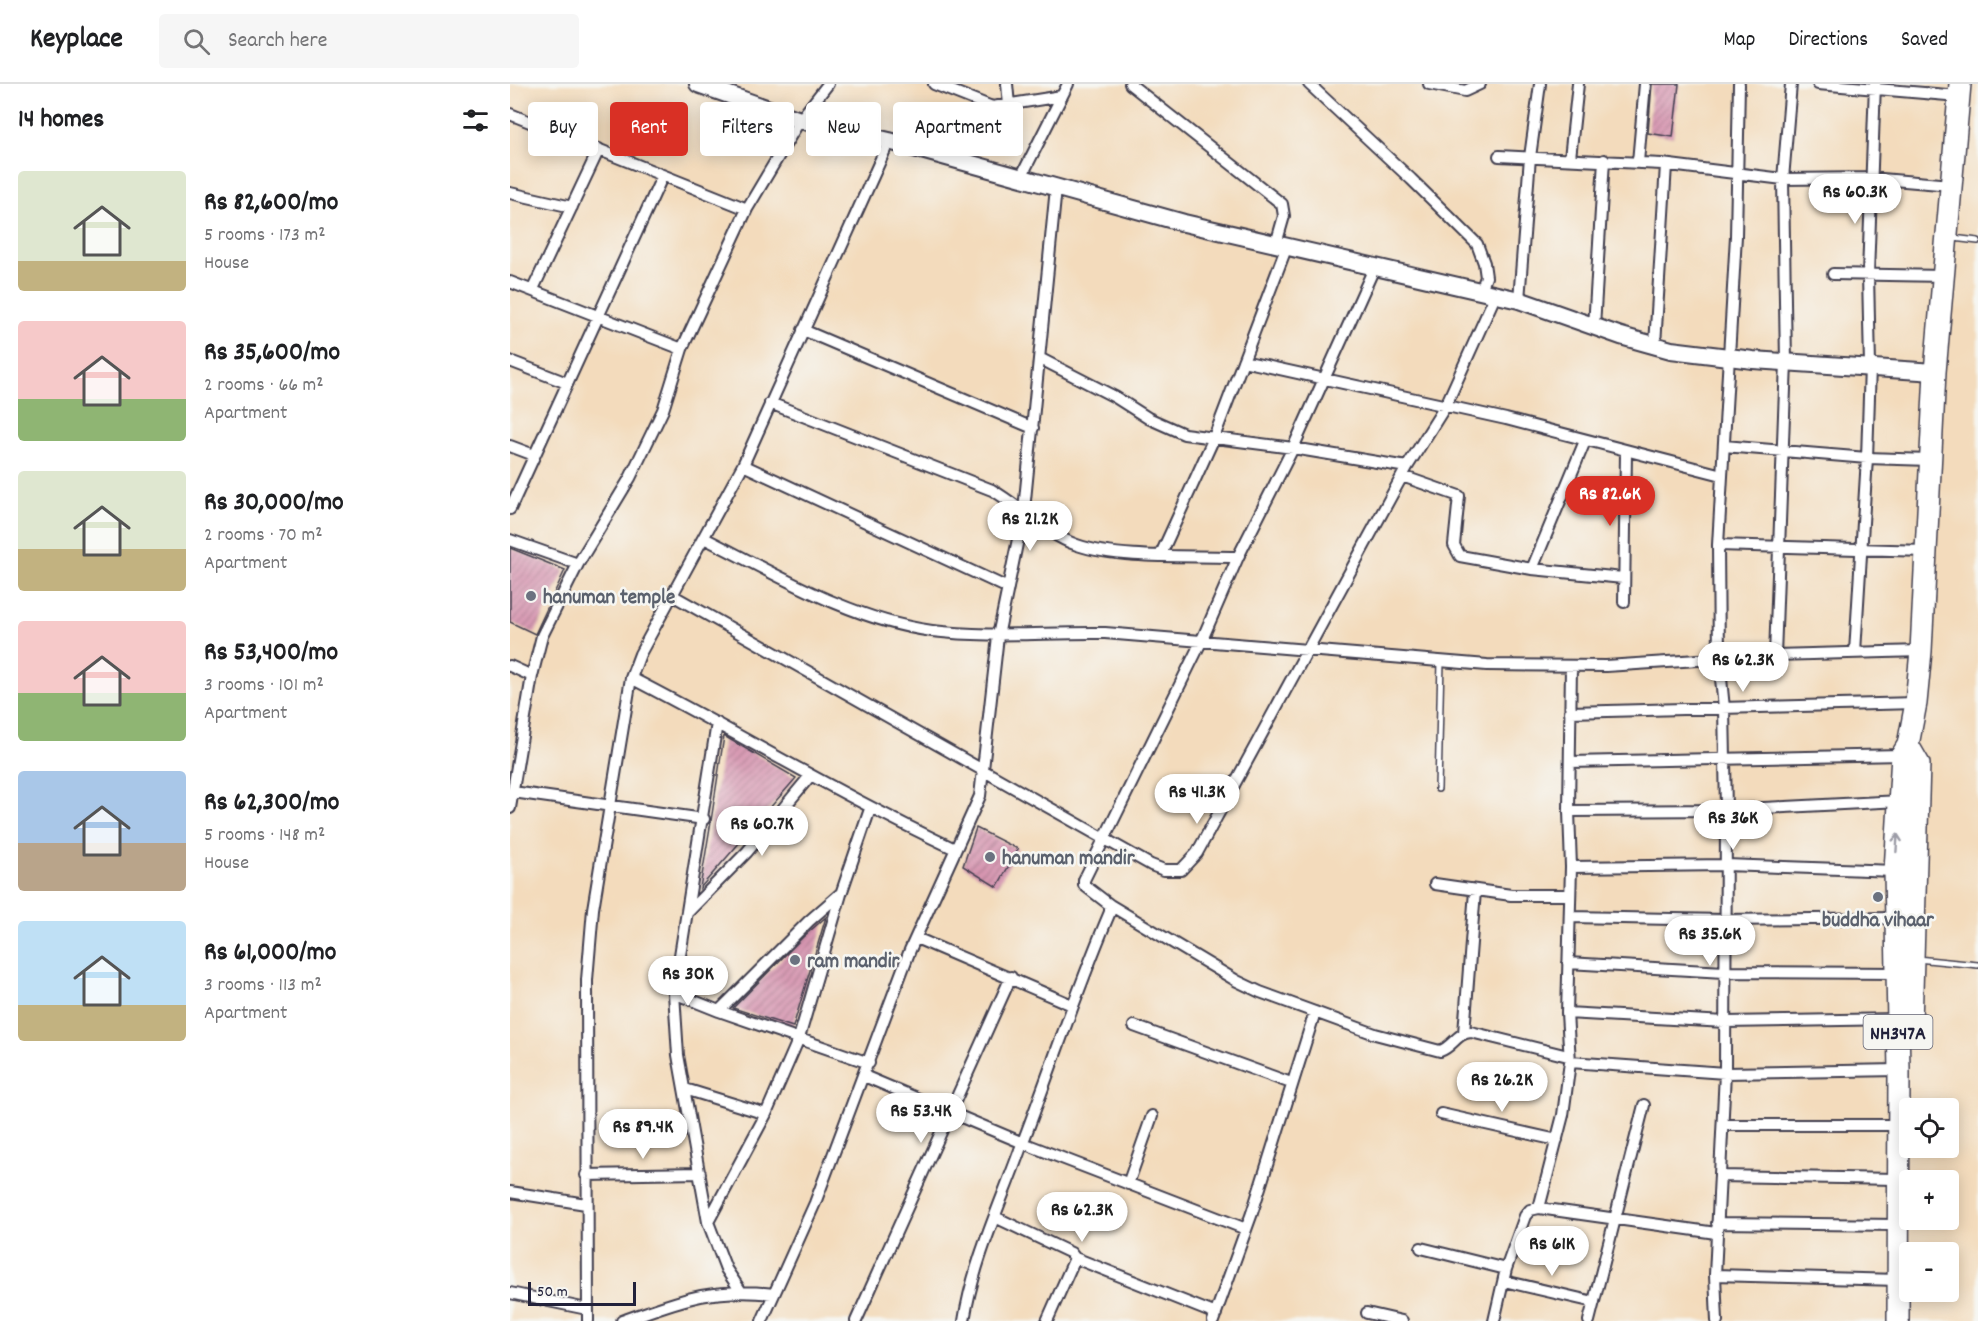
<!DOCTYPE html>
<html lang="en">
<head>
<meta charset="utf-8">
<style>
  body { margin:0; font-family:Dekko,sans-serif; background:#f6f6f6; color:#202124; height:100vh; display:flex; flex-direction:column; font-size:22px; white-space:nowrap }
  * { box-sizing:border-box; margin:0 }
  p { font-size:20px; color:#757577 }
  .icon { flex:none; width:33px; height:33px; fill:none; stroke:currentColor; stroke-width:2; stroke-linecap:round; stroke-linejoin:round }
  .map { position:relative; flex:1; overflow:hidden }
  .side { display:flex; flex-direction:column; background:#fff; width:510px }
  .side>* { flex:none }
  .hud { position:absolute; left:18px; top:18px; width:570px; height:54px; display:flex; gap:12px }
  .controls { position:absolute; left:1389px; top:1014px; display:grid; gap:12px }
  .controls a { display:grid; place-items:center; width:60px; height:60px; border-radius:6px; background:#fff; box-shadow:0 3px 15px #0003; font-size:30px }
  .scale { position:absolute; left:18px; bottom:15px; width:108px; box-sizing:border-box; padding-left:6px; border:3px solid #22223b; border-top:0; font-size:16px; line-height:21px; white-space:nowrap; color:#22223b; -webkit-text-stroke:4px #f6f6f2; paint-order:stroke }
  .price { position:absolute; translate:-50% -51px; padding:0 14px; border-radius:21px; background:#fff; color:#222; font-size:20px; line-height:39px; filter:drop-shadow(0 2px 3px #0008) }
  .price::after { content:''; position:absolute; left:50%; top:36px; width:18px; height:14px; margin-left:-9px; background:inherit; clip-path:polygon(0 0,100% 0,50% 100%) }
  .price.on { background:#d93025; color:#fff }
  ul { padding:0; list-style:none }
  li { display:flex; align-items:center; gap:18px; height:150px; padding:0 18px }
  li span { display:grid; place-items:center; flex:none; width:168px; height:120px; border-radius:6px; color:#555 }
  li>.icon { margin-inline-start:auto }
  span .icon { width:72px; height:72px; fill:#fffc; stroke-width:1 }
  li b { font-size:26px }
  h2 { display:flex; justify-content:space-between; align-items:center; height:72px; padding:0 18px; font-size:26px }
  .chip { padding:0 21px; border-radius:6px; background:#fff; box-shadow:0 3px 15px #0003; font-size:21px; line-height:54px }
  .chip.on { background:#d93025; color:#fff }
  header { display:flex; align-items:center; gap:36px; box-sizing:border-box; height:84px; padding:0 30px; background:#fff; border-bottom:2px solid #e0e0e0 }
  header strong { font-size:28px }
  nav { display:flex; gap:33px; margin-inline-start:auto; font-size:21px }
  .search { width:420px; height:54px; background:#f6f6f6; display:flex; align-items:center; gap:15px; box-sizing:border-box; padding:0 21px; border-radius:6px; color:#757577; font-size:22px }
  main { display:flex; flex:1; min-height:0 }
  .map>svg:first-child { display:block }
  .building { fill:url(#building-hatch) }
  .lines { fill:none; stroke-linecap:round; stroke-linejoin:round }
  .lane-casing { stroke:#413e4e; stroke-width:8 }
  .street-casing { stroke:#413e4e; stroke-width:14 }
  .secondary-casing { stroke:#413e4e; stroke-width:20 }
  .highway-casing { stroke:#413e4e; stroke-width:24 }
  .lane { stroke:#fff; stroke-width:5 }
  .street { stroke:#fff; stroke-width:10 }
  .secondary { stroke:#fff; stroke-width:16 }
  .highway { stroke:#fff; stroke-width:21 }
  .oneway { stroke:#9c9ca7 }
  .worship-dot { fill:#6b7280; stroke:#f6f6f2; stroke-width:2 }
  .labels { text-anchor:middle; stroke-width:5; stroke-linejoin:round; paint-order:stroke }
  .shield { fill:#f6f6f2; stroke:#626272; stroke-width:1.5 }
  .shield-label { font-size:20px; font-weight:bold; fill:#22223b }
  .worship-label { font-size:21px; font-weight:bold; fill:#5b616d; stroke:#f6f6f2; text-anchor:start }
</style>
</head>
<body>
<header>
<strong>Keyplace</strong>
<div class="search"><svg class="icon" aria-label="search" viewBox="0 0 24 24"><circle cx="10" cy="10" r="6"/><path d="M15 15l6 6"/></svg>Search here</div>
<nav><a>Map</a><a>Directions</a><a>Saved</a></nav>
</header>
<main>
<section class="side">
<h2>14 homes<svg class="icon" aria-label="filters" viewBox="0 0 24 24"><path d="M4 7h16M4 17h16"/><circle cx="9" cy="7" r="2"/><circle cx="15" cy="17" r="2"/></svg></h2>
<ul>
<li><span style="background:linear-gradient(#dfe7d0 75%,#c2b280 0)"><svg class="icon" aria-label="home" viewBox="0 0 24 24"><path d="M3 11l9-7 9 7M6 9v11h12V9"/></svg></span><div><b>Rs 82,600/mo</b><p>5 rooms · 173 m²</p><p>House</p></div></li>
<li><span style="background:linear-gradient(#f6c9c9 65%,#8fb573 0)"><svg class="icon" aria-label="home" viewBox="0 0 24 24"><path d="M3 11l9-7 9 7M6 9v11h12V9"/></svg></span><div><b>Rs 35,600/mo</b><p>2 rooms · 66 m²</p><p>Apartment</p></div></li>
<li><span style="background:linear-gradient(#dfe7d0 65%,#c2b280 0)"><svg class="icon" aria-label="home" viewBox="0 0 24 24"><path d="M3 11l9-7 9 7M6 9v11h12V9"/></svg></span><div><b>Rs 30,000/mo</b><p>2 rooms · 70 m²</p><p>Apartment</p></div></li>
<li><span style="background:linear-gradient(#f6c9c9 60%,#8fb573 0)"><svg class="icon" aria-label="home" viewBox="0 0 24 24"><path d="M3 11l9-7 9 7M6 9v11h12V9"/></svg></span><div><b>Rs 53,400/mo</b><p>3 rooms · 101 m²</p><p>Apartment</p></div></li>
<li><span style="background:linear-gradient(#a9c7e8 60%,#b9a48a 0)"><svg class="icon" aria-label="home" viewBox="0 0 24 24"><path d="M3 11l9-7 9 7M6 9v11h12V9"/></svg></span><div><b>Rs 62,300/mo</b><p>5 rooms · 148 m²</p><p>House</p></div></li>
<li><span style="background:linear-gradient(#bfe0f5 70%,#c2b280 0)"><svg class="icon" aria-label="home" viewBox="0 0 24 24"><path d="M3 11l9-7 9 7M6 9v11h12V9"/></svg></span><div><b>Rs 61,000/mo</b><p>3 rooms · 113 m²</p><p>Apartment</p></div></li>
</ul>
</section>
<div class="map">
<svg width="1468" height="1237" viewBox="0 0 1468 1237">
  <defs>
    <pattern id="building-hatch" width="6" height="6" patternUnits="userSpaceOnUse" patternTransform="scale(1.5)"><rect width="6" height="6" fill="#d796b1"/><path d="M-1 1l2-2M0 6l6-6M5 7l2-2" fill="none" stroke="#ae7a91"/></pattern>
  </defs>
  <rect width="100%" height="100%" fill="#f6f6f2"/>
  <filter id="ink" filterUnits="userSpaceOnUse"><feTurbulence type="fractalNoise" baseFrequency=".0167" numOctaves="2"/><feDisplacementMap in="SourceGraphic" scale="12" xChannelSelector="R" yChannelSelector="G"/><feConvolveMatrix kernelMatrix="1 2 1 2 8 2 1 2 1" color-interpolation-filters="sRGB"/></filter>
  <filter id="wash" filterUnits="userSpaceOnUse"><feTurbulence type="fractalNoise" baseFrequency=".008" numOctaves="4" result="noise"/><feDisplacementMap in="SourceGraphic" scale="24" xChannelSelector="R" yChannelSelector="G"/><feGaussianBlur stdDeviation="1.35" result="paint"/><feColorMatrix in="noise" values="0 0 0 0 0 0 0 0 0 0 0 0 0 0 0 0 0 1.4 0 .05"/><feComposite in="paint" operator="in"/></filter>
  <g filter="url(#wash)">
    <rect width="100%" height="100%" fill="#f3dbbc"/>
    <g id="blocks">
      <path class="building" d="M1142 0H1169L1163 53 1138 49Z
        M0 464 55 486 25 550 0 538Z
        M214 652 286 694 190 804 201 737Z
        M466 744 508 765 487 803 453 782Z
        M316 833 283 943 223 924 293 853Z"/>
    </g>
  </g>
  <g filter="url(#ink)">
    <use href="#blocks" fill-opacity="0" stroke="#413e4e" stroke-width="1.5"/>
    <g class="lines">
      <defs>
        <path id="lane" d="M1443 154 1468 157
          M928 705 931 577
          M1407 875 1468 881"/>
        <path id="street" d="M424 0 482 23 552 12
          M497 0 499 21
          M620 0 772 120 774 132 766 160
          M799 0 901 95 967 160 974 179 976 193 971 206
          M919 0 955 7 970 0
          M1308 0 1449 12
          M0 30 237 125
          M989 72 1152 80 1273 95 1360 94 1441 101
          M1060 74 1068 0
          M1128 78 1135 0
          M510 95 558 0
          M0 109 62 123
          M1323 190 1435 192
          M0 198 172 265
          M23 205 89 65
          M1009 216 1020 73 1030 0
          M1084 243 1094 76
          M293 246 523 344
          M1145 261 1156 81
          M531 275 605 313 638 334 674 350 783 364 897 383
          M0 277 57 299
          M733 277 996 335 1212 391
          M260 319 482 406C512 423 535 450 567 461 611 476 681 471 728 473
          M0 362 24 371
          M1214 362 1357 374 1420 376
          M233 381 498 504
          M892 392 949 412 944 461 950 472 1022 485 1113 494
          M0 425 152 93
          M194 454C266 490 341 536 422 547 480 554 537 548 595 549L977 581 1096 582 1265 571 1411 567
          M0 456 68 480
          M1208 461 1415 467
          M651 470 703 356 777 162
          M1022 485 1075 357
          M162 511 641 781 654 786H671L687 769 897 383 936 321 986 210
          M1114 518 1116 368
          M1345 568 1357 374 1360 282 1358 190 1365 0
          M1265 571 1276 278 1273 95 1281 0
          M0 582 22 592
          M121 594C230 650 334 713 445 765
          M1060 628 1406 619
          M207 639 164 909 168 971 198 1138 216 1185 230 1206
          M1060 678 1392 671
          M3 708 194 735
          M0 724 22 592 32 552 68 480 120 394 153 326 172 265 237 125 290 36 318 0
          M1059 727 1216 726 1390 717
          M1061 783 1216 781 1385 787
          M925 800 1001 811H1060
          M600 821 727 897 750 908 865 950 930 967C943 963 946 949 961 948L1058 972
          M178 828 237 768 300 692
          M1060 833 1215 836 1386 834
          M406 854 562 921
          M1058 879 1214 888 1390 889
          M164 909 209 927 359 979
          M209 927 299 837 330 810
          M1057 929 1215 938 1387 935
          M624 942 781 999
          M954 949 965 807
          M1060 978 1215 989 1389 986
          M354 992 513 1059 736 1145
          M175 1005 256 1030
          M931 1030 1047 1056
          M1213 1041H1388
          M76 1091 190 1089
          M1210 1092 1387 1095
          M618 1100 642 1032
          M0 1108 76 1120
          M1029 1124 1053 1031 1060 978 1057 929 1061 783 1059 727 1061 582
          M485 1133 561 1169 565 1174 537 1237
          M198 1138 256 1030 289 954 331 810 360 725
          M1207 1139 1388 1141
          M911 1164 996 1185
          M565 1174 706 1230
          M1205 1191 1388 1196
          M994 1197 1084 1218
          M0 1209 77 1225
          M857 1229 892 1237
          M78 1237 77 896 83 825 121 594 130 570 233 381 379 57
          M112 1237C171 1216 200 1203 264 1210
          M252 1237 305 1119 400 866 470 712 488 552 514 426 546 104
          M346 1237 501 893
          M454 1237C463 1178 491 1119 511 1063 541 985 567 905 600 828V821L574 801V796L691 558 728 473 783 364 865 182
          M703 1237 742 1129 805 928
          M984 1237 996 1185 1015 1132 1020 1126 1029 1124 1206 1149
          M1079 1237 1134 1021
          M1207 1237 1205 1191 1215 989 1216 726 1214 624 1209 575 1208 461 1226 152 1229 0"/>
        <path id="secondary" d="M188 0 290 36 379 57 674 139 1009 216 1111 252 1161 266 1243 276 1425 288"/>
        <path id="highway" d="M1398 661 1409 680 1401 939
          M1388 1237 1389 986 1385 787 1392 671 1398 661 1406 619 1411 567 1425 288 1450 0"/>
      </defs>
      <use href="#lane" class="lane-casing"/>
      <use href="#street" class="street-casing"/>
      <use href="#secondary" class="secondary-casing"/>
      <use href="#highway" class="highway-casing"/>
      <use href="#lane" class="lane"/>
      <use href="#street" class="street"/>
      <use href="#secondary" class="secondary"/>
      <use href="#highway" class="highway"/>
    </g>
    <defs><path id="oneway-shaft" d="M-6 0H5M1.5-3L5.5 0L1.5 3" fill="none" stroke-width="1.6" stroke-linecap="round" stroke-linejoin="round" transform="scale(1.5)"/></defs>
    <use class="oneway" href="#oneway-shaft" transform="translate(1387 759) rotate(-86)"/>
  </g>
  <g class="worship-dot">
    <circle cx="21" cy="512" r="6"/>
    <circle cx="480" cy="773" r="6"/>
    <circle cx="1368" cy="813" r="6"/>
    <circle cx="285" cy="876" r="6"/>
  </g>
  <g class="labels">
    <rect class="shield" x="1353.5" y="931" width="69" height="34" rx="4.5"/>
    <g class="shield-label">
      <text x="1388" y="955">NH347A</text>
    </g>
    <g class="worship-label">
      <text x="33" y="519">hanuman temple</text>
      <text x="492" y="780">hanuman mandir</text>
      <text x="1368" y="842" text-anchor="middle">buddha vihaar</text>
      <text x="297" y="883">ram mandir</text>
    </g>
  </g>
</svg>
<div class="controls">
<a><svg class="icon" aria-label="locate" viewBox="0 0 24 24"><circle cx="12" cy="12" r="6"/><path d="M12 2v4M12 18v4M2 12h4M18 12h4"/></svg></a>
<a>+</a>
<a>−</a>
</div>
<div class="scale">50 m</div>
<b class="price" style="left:1345px;top:141px">Rs 60.3K</b>
<b class="price on" style="left:1100px;top:443px">Rs 82.6K</b>
<b class="price" style="left:520px;top:468px">Rs 21.2K</b>
<b class="price" style="left:1233px;top:609px">Rs 62.3K</b>
<b class="price" style="left:687px;top:741px">Rs 41.3K</b>
<b class="price" style="left:1223px;top:767px">Rs 36K</b>
<b class="price" style="left:252px;top:773px">Rs 60.7K</b>
<b class="price" style="left:1200px;top:883px">Rs 35.6K</b>
<b class="price" style="left:178px;top:923px">Rs 30K</b>
<b class="price" style="left:992px;top:1029px">Rs 26.2K</b>
<b class="price" style="left:411px;top:1060px">Rs 53.4K</b>
<b class="price" style="left:133px;top:1076px">Rs 89.4K</b>
<b class="price" style="left:572px;top:1159px">Rs 62.3K</b>
<b class="price" style="left:1042px;top:1193px">Rs 61K</b>
<div class="hud">
<a class="chip">Buy</a>
<a class="chip on">Rent</a>
<a class="chip">Filters</a>
<a class="chip">New</a>
<a class="chip">Apartment</a>
</div>
</div>
</main>
</body>
</html>
